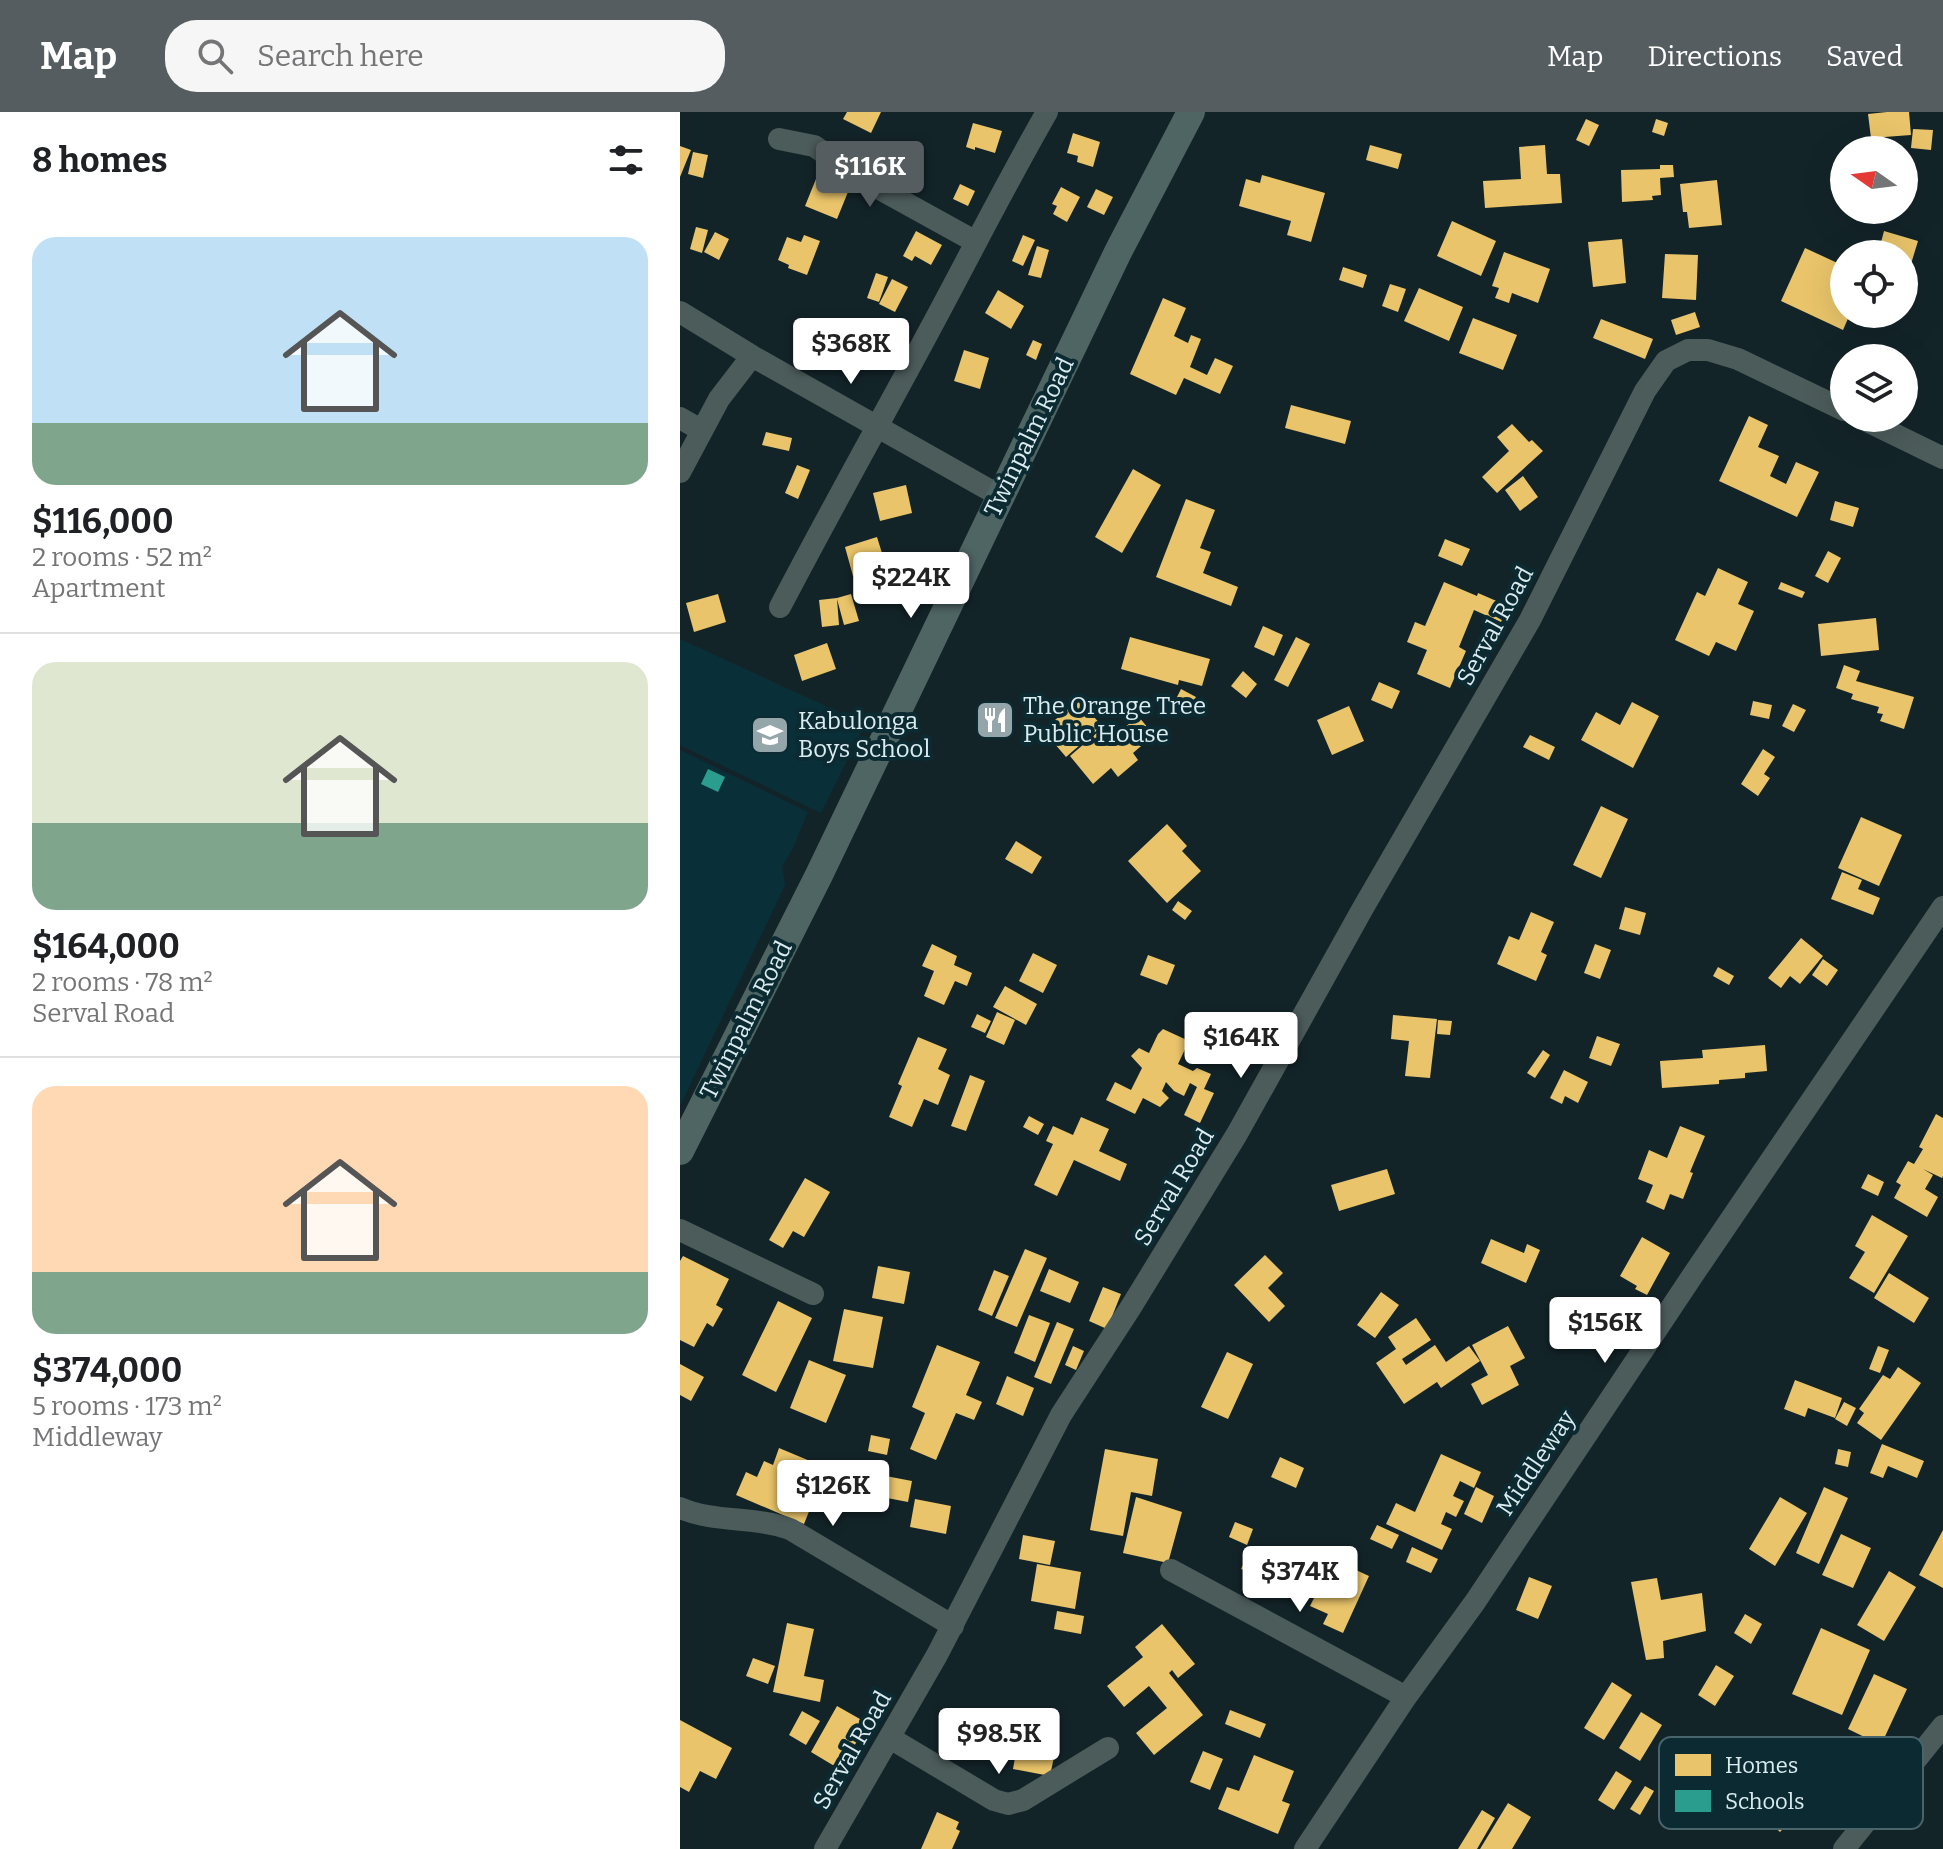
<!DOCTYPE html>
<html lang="en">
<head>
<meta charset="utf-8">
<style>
  body { margin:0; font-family:Bitter,serif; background:#f6f6f6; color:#202124; height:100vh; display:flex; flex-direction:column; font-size:30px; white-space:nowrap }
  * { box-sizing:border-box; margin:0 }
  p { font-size:26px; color:#757577 }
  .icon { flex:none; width:44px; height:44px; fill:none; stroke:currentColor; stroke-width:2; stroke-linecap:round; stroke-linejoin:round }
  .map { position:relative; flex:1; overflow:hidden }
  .details { display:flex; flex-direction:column; background:#fff; width:680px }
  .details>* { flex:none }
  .needle { width:52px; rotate:284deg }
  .controls { position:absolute; left:1150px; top:24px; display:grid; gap:16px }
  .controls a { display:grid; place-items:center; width:88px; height:88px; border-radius:50%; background:#fff; box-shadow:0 8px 32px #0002; font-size:40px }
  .price { position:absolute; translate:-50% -68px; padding:0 18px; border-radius:8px; background:#fff; color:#222; font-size:26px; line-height:52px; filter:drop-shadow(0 2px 4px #0008) }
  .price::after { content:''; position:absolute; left:50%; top:48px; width:24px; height:18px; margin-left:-12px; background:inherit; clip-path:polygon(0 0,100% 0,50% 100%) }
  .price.on { background:#555d61; color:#fff }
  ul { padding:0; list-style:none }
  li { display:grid; align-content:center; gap:16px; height:424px; padding:0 32px }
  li+li { border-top:2px solid #e0e0e0 }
  li span { display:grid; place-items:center; height:248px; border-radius:24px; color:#555 }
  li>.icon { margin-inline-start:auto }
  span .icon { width:144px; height:144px; fill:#fffc; stroke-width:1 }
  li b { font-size:34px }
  h2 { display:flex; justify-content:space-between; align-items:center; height:96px; padding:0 32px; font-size:34px }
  header { display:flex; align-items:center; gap:48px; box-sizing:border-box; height:112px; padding:0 40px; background:#555d61; color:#fff }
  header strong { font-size:38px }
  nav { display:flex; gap:44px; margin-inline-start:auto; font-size:28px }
  .search { width:560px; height:72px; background:#f6f6f6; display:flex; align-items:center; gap:20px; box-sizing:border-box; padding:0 28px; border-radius:32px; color:#757577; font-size:30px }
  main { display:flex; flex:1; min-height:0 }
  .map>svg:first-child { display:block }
  .built { fill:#093039 }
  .homes { fill:#e9c46a }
  .schools { fill:#2a9d8f }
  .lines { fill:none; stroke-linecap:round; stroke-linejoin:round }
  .minor { stroke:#4c5c5b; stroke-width:22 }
  .major { stroke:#4e6564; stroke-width:28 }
  .labels { text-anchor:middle; stroke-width:8; stroke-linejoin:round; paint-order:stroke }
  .street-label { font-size:24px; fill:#dbecf1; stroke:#0b2a31 }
  .poi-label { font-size:24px; fill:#dbecf1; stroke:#0b2a31; text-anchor:start }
  .key { fill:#0b2a31; stroke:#49646b; stroke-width:2 }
  .key-label { font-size:22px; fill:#dbecf1 }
</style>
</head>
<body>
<header>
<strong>Map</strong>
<div class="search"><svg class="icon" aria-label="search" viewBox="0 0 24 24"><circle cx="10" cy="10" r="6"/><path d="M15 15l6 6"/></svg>Search here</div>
<nav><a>Map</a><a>Directions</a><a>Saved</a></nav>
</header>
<main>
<section class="details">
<h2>8 homes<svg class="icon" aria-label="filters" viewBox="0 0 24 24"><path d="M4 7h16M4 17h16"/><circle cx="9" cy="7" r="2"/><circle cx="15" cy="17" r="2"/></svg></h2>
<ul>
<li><span style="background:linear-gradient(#bfe0f5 75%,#7fa58c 0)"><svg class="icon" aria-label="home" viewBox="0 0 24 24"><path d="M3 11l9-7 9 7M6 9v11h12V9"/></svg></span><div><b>$116,000</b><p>2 rooms · 52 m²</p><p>Apartment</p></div></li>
<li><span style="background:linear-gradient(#dfe7d0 65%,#7fa58c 0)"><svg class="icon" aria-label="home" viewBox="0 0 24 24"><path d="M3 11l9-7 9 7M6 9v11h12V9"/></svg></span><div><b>$164,000</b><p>2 rooms · 78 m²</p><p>Serval Road</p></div></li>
<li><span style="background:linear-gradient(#ffd9b3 75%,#7fa58c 0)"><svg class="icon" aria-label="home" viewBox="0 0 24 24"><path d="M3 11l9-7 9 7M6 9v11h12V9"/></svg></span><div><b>$374,000</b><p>5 rooms · 173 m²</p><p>Middleway</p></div></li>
</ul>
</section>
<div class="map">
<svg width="1263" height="1737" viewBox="0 0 1263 1737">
  <rect width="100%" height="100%" fill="#132429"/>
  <path class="built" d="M0 527 185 612 141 701 0 633Z
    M0 638 128 700 112 738 102 754 105 773 0 994Z"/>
  <path class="homes" d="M167 0H201L191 21 163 7Z
    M1207 0H1229L1231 23 1191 26 1188 2Z
    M906 7 919 13 909 34 896 28Z
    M976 7 988 11 984 24 972 20Z
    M293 11 322 19 315 41 295 35V38L286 35Z
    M1233 17 1253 18 1251 38 1231 36Z
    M393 21 420 30 413 55 397 50 398 44 387 41Z
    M690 33 722 42 718 57 686 48Z
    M865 33 867 62H880L882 91 805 96 803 69 841 67 839 35Z
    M0 34 11 38 0 65Z
    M13 40 28 43 23 66 8 62Z
    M980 53H993L994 65 980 66 981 83 972 84 973 88 942 90 941 58 980 57Z
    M582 63 645 81 631 130 607 123 611 109 559 94 566 67 580 71Z
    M136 67 168 80 157 107 125 94Z
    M1037 68 1042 113 1009 116 1007 100H1003L1000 72Z
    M280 72 295 79 288 94 273 87Z
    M381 75 400 85 387 110 373 102 377 94 372 92Z
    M416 77 433 85 424 103 407 95Z
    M772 109 816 129 801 164 757 144Z
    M16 115 28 118 22 141 10 137Z
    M236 119 262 133 251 153 235 144 232 149 223 144Z
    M1204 119 1238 129 1231 152 1224 150V142H1198Z
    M35 120 49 127 39 148 24 140Z
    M124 123 140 129 127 163 108 156 109 153 98 148 107 125 121 130Z
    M343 123 355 128 343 154 332 149Z
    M942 127 946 171 913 175 908 130Z
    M357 134 369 138 361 166 348 163Z
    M1125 136 1164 154V202H1170L1163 218 1101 189Z
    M824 140 870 157 858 191 832 181 829 191 815 186 819 176 812 174Z
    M985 142 1018 143 1016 188 982 186Z
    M663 155 687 163 683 176 659 168Z
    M196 161 208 165 199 190 187 186Z
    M212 167 228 175 215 200 199 192Z
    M710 172 726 177 718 200 702 194Z
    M739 176 783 195 769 229 724 209Z
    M318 178 344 194 331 217 305 201Z
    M483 186 506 196 494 224 508 231 511 223 521 227 510 255 527 263 535 246 553 254 540 282 504 266 496 283 450 262Z
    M1015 200 1020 215 996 223 991 208Z
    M793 206 837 223 823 258 779 241Z
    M921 207 973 227 965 247 913 226Z
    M353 228 362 232 356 248 346 243Z
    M284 238 309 246 300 277 274 269Z
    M611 293 671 309 665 332 605 316Z
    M1069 304 1088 313 1078 335 1099 344 1090 364 1106 372 1116 350 1139 360 1117 405 1039 369Z
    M832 312 849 330 852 328 863 339 817 381 802 365 829 339 817 325Z
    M86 320 112 326 109 339 82 333Z
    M117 353 130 358 118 387 105 381Z
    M453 357 481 373 442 441 415 425Z
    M843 364 858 385 840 399 825 378Z
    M226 373 232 401 200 409 193 381Z
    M506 387 535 398 520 436 531 440 523 461 558 475 551 494 476 465Z
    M1155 389 1179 396 1173 415 1150 408Z
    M197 425 206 454 173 464 165 435Z
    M765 427 790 437 782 454 758 444Z
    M1148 439 1161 446 1148 471 1135 464Z
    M1038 456 1068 470 1058 492 1074 499 1056 539 1036 530 1029 544 995 528 1017 480 1025 484Z
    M764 470 797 484 798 481 828 494 821 510 794 498 779 535 786 539 770 576 737 562 747 538 727 530 735 510 745 514Z
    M1101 470 1125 480 1122 486 1098 477Z
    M38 482 46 510 14 520 6 491Z
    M171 482 179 509 164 513 157 487 159 513 142 515 139 488 157 486Z
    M1196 506 1199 538 1141 544 1138 512Z
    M583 514 603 523 594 544 574 535Z
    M450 525 530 547 522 574 499 568 498 573 441 557Z
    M616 525 630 532 608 575 594 568Z
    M147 531 156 557 122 569 114 543Z
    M1164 553 1180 559 1176 569 1234 585 1224 617 1200 609 1203 602 1197 601 1199 595 1171 587 1173 582 1156 576Z
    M563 559 577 572 566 586 551 574Z
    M699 570 720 579 712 597 691 588Z
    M501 577 516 585 509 599 494 591Z
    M399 588 422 614 386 645 363 618Z
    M1073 589 1092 593 1089 607 1070 603Z
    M952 590 979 604 953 656 901 628 916 600 940 613Z
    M1113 592 1126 598 1114 620 1102 614Z
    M669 594 684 629 652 643 637 608Z
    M458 604 474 623 453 641 458 648 438 665 431 656 413 672 390 644 419 619 428 630Z
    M850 623 875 635 869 648 843 635Z
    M1083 637 1095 645 1084 662 1090 666 1078 684 1061 672Z
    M921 694 948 707 921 766 893 753Z
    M1181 705 1222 723 1199 774 1158 756Z
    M487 712 507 734 502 739 521 759 487 791 448 749Z
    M336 729 362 745 352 762 325 747Z
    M1162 760 1182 768 1178 777 1200 786 1193 803 1151 787Z
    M498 789 512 799 505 808 492 798Z
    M945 795 966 801 960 823 939 817Z
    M851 800 874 810 861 840 867 843 856 869 817 852 829 824 839 828Z
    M1121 826 1143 844 1120 872 1110 864 1101 876 1088 866Z
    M252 832 277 844 274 853 292 861 287 874 275 869 264 893 244 884 254 859 242 854Z
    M915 832 931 838 920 867 904 861Z
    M353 841 377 853 363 881 339 869Z
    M468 843 495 853 487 873 460 863Z
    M1143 847 1158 858 1147 874 1132 863Z
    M1038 855 1054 864 1049 873 1033 864Z
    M325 874 357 892 346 913 313 895Z
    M317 900 335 908 324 933 306 925Z
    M297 902 311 909 305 921 291 915Z
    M713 903 757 907 750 966 725 964 729 929 711 927Z
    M758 908 772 909 770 923 757 922Z
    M483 917 509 929 498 952 513 959 517 956 531 962 524 977 534 981 520 1011 504 1003 517 975 510 971 504 984 494 979 486 970 482 979 489 986 480 995 463 986 455 1002 426 988 435 970 451 978 462 956 451 944 459 936 469 941 478 922Z
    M917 924 940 932 931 954 909 946Z
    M238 925 267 937 258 957 270 963 258 993 244 987 232 1015 209 1005 222 974 218 972Z
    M510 930 522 931 520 947 508 945Z
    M1085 933 1087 959 1065 961V966L1039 968V972L982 976 980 949 1023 946 1022 938Z
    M863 938 870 943 855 966 847 961Z
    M884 958 908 970 898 991 885 984 882 992 870 986Z
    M290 963 305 969 286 1019 271 1014Z
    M1256 1002 1263 1006V1064L1262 1066 1243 1057 1253 1063 1245 1077 1258 1085 1247 1105 1214 1086 1221 1073 1216 1070 1228 1049 1234 1052 1243 1037 1239 1035Z
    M349 1004 364 1012 358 1023 343 1015Z
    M401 1005 429 1017 419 1039 447 1052 440 1069 394 1048 377 1084 354 1073 373 1032 366 1029 373 1014 393 1023Z
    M1000 1014 1025 1024 1010 1060 1013 1061 1003 1087 990 1082 984 1098 966 1090 973 1073 958 1067 969 1038 987 1046Z
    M707 1057 715 1082 659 1099 651 1073Z
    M1188 1062 1204 1070 1198 1084 1181 1076Z
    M125 1066 150 1080 124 1125 113 1119 103 1136 89 1128Z
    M1192 1103 1228 1124 1194 1181 1169 1166 1185 1140 1175 1134Z
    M962 1125 990 1141 967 1183 955 1177 957 1174 940 1164Z
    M811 1127 844 1141 847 1132 860 1138 846 1171 801 1151Z
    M345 1137 367 1146 337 1215 315 1206Z
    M585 1143 603 1161 588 1176 605 1194 589 1210 554 1173Z
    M3 1144 49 1167 36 1193 43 1197 33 1215 27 1211 14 1235 0 1228V1149Z
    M198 1154 230 1160 224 1192 192 1186Z
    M369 1157 399 1170 390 1191 360 1179Z
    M314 1158 329 1164 312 1204 298 1198Z
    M1209 1161 1249 1186 1234 1211 1194 1186Z
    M423 1175 441 1182 427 1217 409 1209Z
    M701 1180 719 1193 695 1226 677 1213Z
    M98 1189 132 1206 96 1280 62 1263Z
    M164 1197 203 1205 193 1256 153 1249Z
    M349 1203 370 1211 355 1250 334 1241Z
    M736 1206 751 1228 722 1247 726 1253 755 1233 766 1250 789 1234 800 1249 761 1276 757 1270 724 1292 696 1251 716 1237 708 1225Z
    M377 1210 394 1217 371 1272 354 1265Z
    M828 1214 845 1246 830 1254 839 1273 802 1293 791 1272 808 1263 792 1233Z
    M257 1233 300 1250 286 1283 302 1290 294 1308 276 1301 256 1348 230 1337 245 1301 232 1295Z
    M393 1234 404 1239 396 1258 385 1253Z
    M1198 1234 1209 1238 1200 1261 1189 1257Z
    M547 1240 573 1252 548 1307 521 1295Z
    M129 1248 166 1263 146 1311 110 1296Z
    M0 1252 24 1265 11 1289 0 1283Z
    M1218 1255 1241 1271 1201 1328 1177 1311 1184 1301 1179 1297 1203 1263 1210 1267Z
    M327 1264 354 1276 343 1304 316 1292Z
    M1115 1268 1162 1286 1155 1306 1128 1296 1125 1305 1104 1297Z
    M1164 1290 1176 1296 1167 1314 1155 1307Z
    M191 1323 210 1327 207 1343 188 1339Z
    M1202 1332 1244 1349 1237 1366 1208 1354 1203 1366 1190 1361Z
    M99 1336 130 1349 120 1375 136 1382 124 1412 56 1383 66 1360 77 1365 84 1349 93 1353Z
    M425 1337 478 1347 472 1384 451 1380 443 1424 410 1418Z
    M1158 1337 1171 1340 1168 1355 1155 1352Z
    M761 1342 801 1360 794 1376 780 1369 773 1384 784 1389 776 1405 766 1400 761 1412 772 1417 762 1438 706 1412 716 1391 735 1400Z
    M600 1345 624 1356 616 1376 591 1365Z
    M190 1361 232 1369 228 1390 186 1382Z
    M796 1375 814 1384 802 1411 784 1402Z
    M1144 1375 1168 1386 1139 1452 1116 1441Z
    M456 1385 502 1400 488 1451 443 1441Z
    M1100 1385 1127 1401 1095 1454 1069 1437Z
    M235 1387 271 1394 266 1422 230 1415Z
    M555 1410 573 1417 567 1433 549 1425Z
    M697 1413 719 1423 712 1437 690 1427Z
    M1263 1418V1476L1239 1463Z
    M1161 1422 1191 1436 1173 1476 1142 1463Z
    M343 1423 375 1429 370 1453 339 1447Z
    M732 1435 758 1447 751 1461 726 1450Z
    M568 1441 584 1447 578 1463 561 1457Z
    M357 1452 401 1460 395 1497 351 1489Z
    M663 1452 689 1464 663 1521 643 1512 648 1502 630 1494 640 1474 650 1479Z
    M1209 1459 1236 1475 1204 1529 1177 1513Z
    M849 1465 872 1474 858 1507 836 1498Z
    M977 1466 981 1488 1022 1481 1026 1519 983 1529 984 1546 966 1548 951 1470Z
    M377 1499 404 1504 401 1522 374 1517Z
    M1065 1502 1082 1512 1071 1532 1054 1521Z
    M107 1511 134 1517 124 1564 144 1568 140 1590 93 1580Z
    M482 1512 515 1552 498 1566 492 1558 489 1561 523 1603 474 1643 456 1621 487 1596 469 1574 444 1595 427 1574 463 1545 455 1535Z
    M1141 1516 1190 1538 1162 1603 1112 1582Z
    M73 1546 95 1554 88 1572 66 1564Z
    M1036 1553 1054 1564 1035 1594 1018 1583Z
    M1194 1562 1227 1577 1201 1633 1168 1617Z
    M932 1570 952 1583 924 1628 904 1616Z
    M157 1594 187 1611 161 1658 131 1640Z
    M550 1598 586 1612 580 1626 545 1612Z
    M122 1599 140 1609 126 1633 109 1623Z
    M961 1600 982 1613 960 1649 939 1636Z
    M0 1608 52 1636 36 1667 20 1659 9 1680 0 1675Z
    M1154 1624H1179V1642H1155Z
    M338 1628 376 1635 370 1664 333 1657Z
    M523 1639 543 1647 530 1678 510 1670Z
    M574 1643 614 1659 602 1689 610 1692 598 1722 538 1697 547 1675 559 1679Z
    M936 1659 952 1669 934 1698 918 1688Z
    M965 1674 974 1679 960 1703 950 1697Z
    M1095 1676 1119 1699 1100 1720 1075 1697Z
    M828 1691 851 1705 832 1737H800Z
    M802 1698 815 1706 797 1737H778Z
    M257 1700 279 1710 276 1717 280 1719 272 1737H241Z"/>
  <path class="schools" d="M28 657 45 665 38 680 21 672Z"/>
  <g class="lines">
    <path class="minor" d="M99 27 134 34 191 72 296 130
      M0 200 72 244 320 384
      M0 306 21 318
      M1181 306 1263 346
      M0 360 39 287 72 244
      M100 495C148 403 199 312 248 221 288 147 325 73 367 0
      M0 1118 133 1182
      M0 1396C35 1411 74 1404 110 1417L273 1514
      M491 1458 726 1585
      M210 1626 314 1688 328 1692 343 1688 428 1636
      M145 1737 257 1543 381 1303 451 1195 557 1022 683 796 850 508 965 279 986 249 1008 238H1028L1058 247 1164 298
      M625 1737 726 1585 795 1490 1017 1157 1263 795
      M1164 1737 1263 1614"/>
    <path class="major" d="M0 1039 139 763 438 140 511 0"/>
  </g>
  <defs>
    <symbol id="restaurant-square" viewBox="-11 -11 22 22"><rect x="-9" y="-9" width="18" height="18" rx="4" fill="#95a6ab" stroke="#0b2a31"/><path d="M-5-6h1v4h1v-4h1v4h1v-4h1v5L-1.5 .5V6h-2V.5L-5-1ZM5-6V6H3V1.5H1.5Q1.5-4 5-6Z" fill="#fff"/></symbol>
    <symbol id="school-square" viewBox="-11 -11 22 22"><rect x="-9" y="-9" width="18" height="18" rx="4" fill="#95a6ab" stroke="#0b2a31"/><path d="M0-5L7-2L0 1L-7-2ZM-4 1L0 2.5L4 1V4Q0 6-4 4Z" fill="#fff"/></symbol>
  </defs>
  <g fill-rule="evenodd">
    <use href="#restaurant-square" x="293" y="586" width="44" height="44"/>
    <use href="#school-square" x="68" y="601" width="44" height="44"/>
  </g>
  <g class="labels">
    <g class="street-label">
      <text transform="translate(349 325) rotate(-64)" y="8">Twinpalm Road</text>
      <text transform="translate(815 514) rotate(-61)" y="8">Serval Road</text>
      <text transform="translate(66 908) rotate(-63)" y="8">Twinpalm Road</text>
      <text transform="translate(494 1075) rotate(-59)" y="8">Serval Road</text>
      <text transform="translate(856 1351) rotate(-56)" y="8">Middleway</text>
      <text transform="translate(172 1638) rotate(-60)" y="8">Serval Road</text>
    </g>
    <g class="poi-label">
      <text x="343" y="602">The Orange Tree<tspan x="343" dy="28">Public House</tspan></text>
      <text x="118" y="617">Kabulonga<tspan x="118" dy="28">Boys School</tspan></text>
    </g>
  </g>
  <rect x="979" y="1625" width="264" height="92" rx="12" class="key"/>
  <rect x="995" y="1642" width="36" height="22" fill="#e9c46a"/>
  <rect x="995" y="1678" width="36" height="22" fill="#2a9d8f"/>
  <g class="key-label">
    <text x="1045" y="1661">Homes</text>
    <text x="1045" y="1697">Schools</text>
  </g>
</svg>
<div class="controls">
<a><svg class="needle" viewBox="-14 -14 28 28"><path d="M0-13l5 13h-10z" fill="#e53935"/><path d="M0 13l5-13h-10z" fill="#757577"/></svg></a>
<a><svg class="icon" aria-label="locate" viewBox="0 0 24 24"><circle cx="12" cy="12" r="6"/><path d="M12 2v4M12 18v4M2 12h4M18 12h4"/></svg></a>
<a><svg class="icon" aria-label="layers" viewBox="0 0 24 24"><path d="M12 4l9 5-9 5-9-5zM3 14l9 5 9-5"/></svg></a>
</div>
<b class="price on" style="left:190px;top:97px">$116K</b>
<b class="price" style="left:171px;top:274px">$368K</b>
<b class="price" style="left:231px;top:508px">$224K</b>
<b class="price" style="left:561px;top:968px">$164K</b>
<b class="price" style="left:925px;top:1253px">$156K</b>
<b class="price" style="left:153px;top:1416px">$126K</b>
<b class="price" style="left:620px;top:1502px">$374K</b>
<b class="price" style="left:319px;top:1664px">$98.5K</b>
</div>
</main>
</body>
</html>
